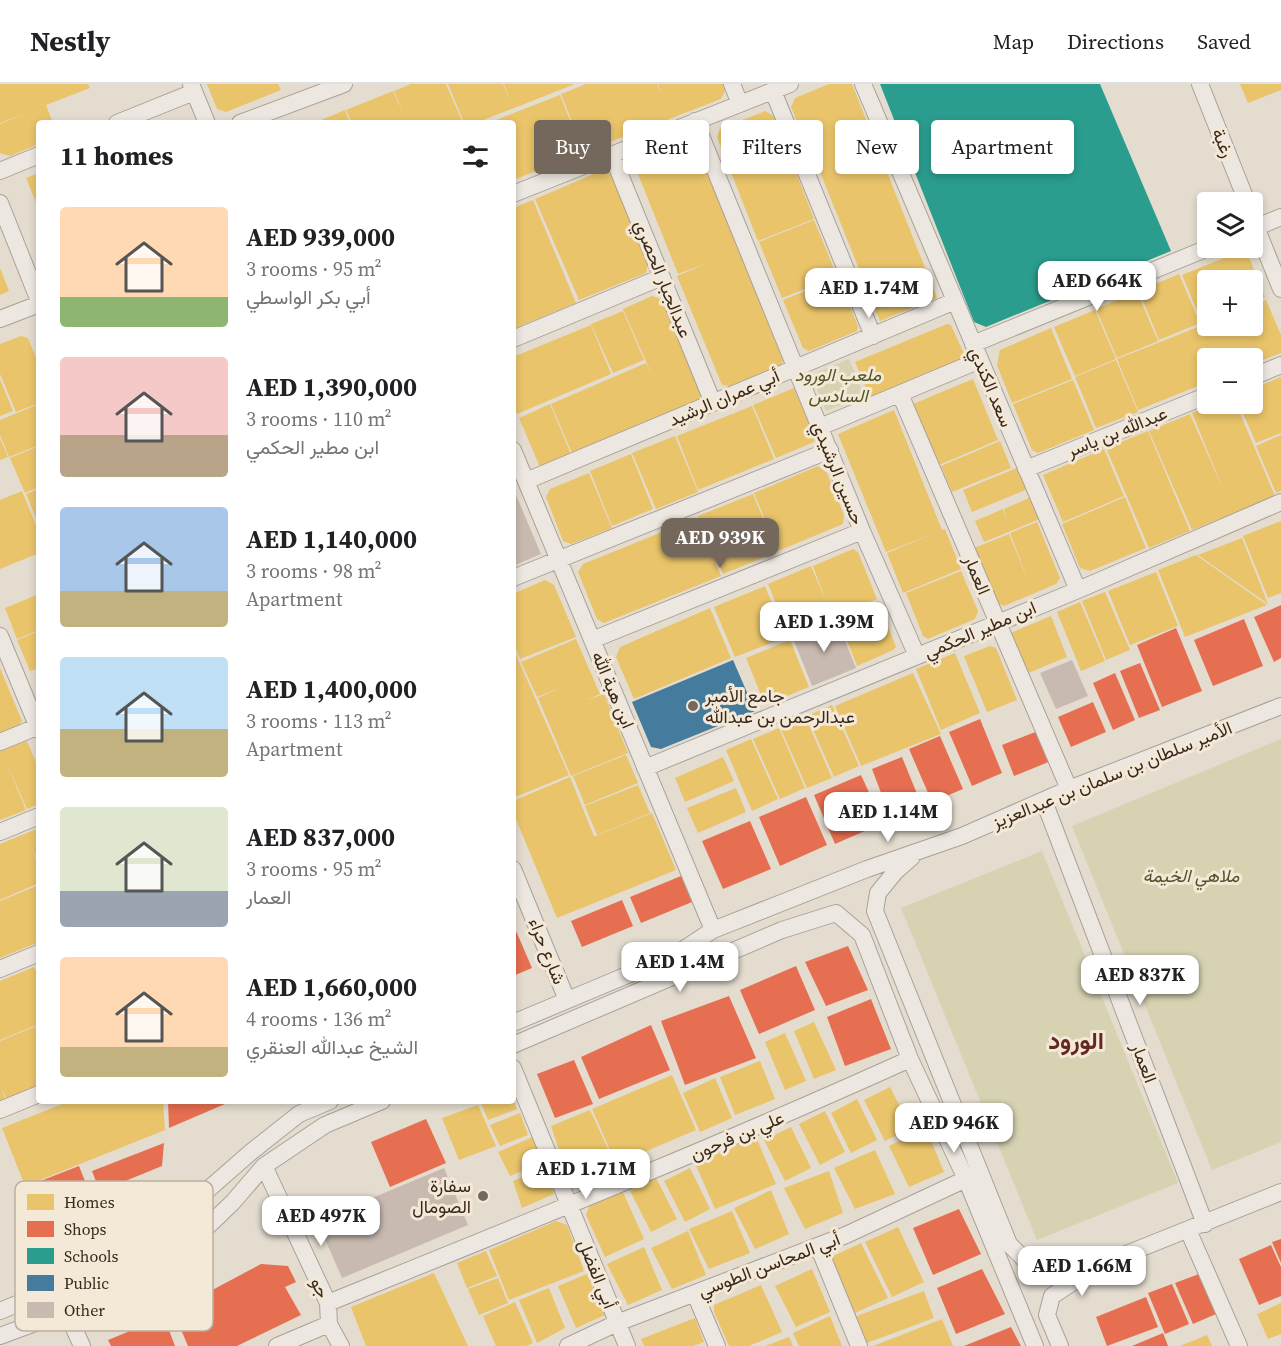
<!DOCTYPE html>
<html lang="en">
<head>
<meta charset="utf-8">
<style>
  body { margin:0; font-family:"Source Serif 4",Vazirmatn,serif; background:#f6f6f6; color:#202124; height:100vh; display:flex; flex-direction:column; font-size:22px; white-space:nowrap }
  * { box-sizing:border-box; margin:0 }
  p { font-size:20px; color:#757577 }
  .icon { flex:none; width:33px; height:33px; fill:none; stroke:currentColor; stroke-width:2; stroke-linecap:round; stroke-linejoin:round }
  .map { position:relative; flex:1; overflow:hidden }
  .side { position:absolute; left:36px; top:36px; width:480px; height:984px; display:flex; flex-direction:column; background:#fff; border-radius:6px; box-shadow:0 3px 9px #0003 }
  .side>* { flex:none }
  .hud { position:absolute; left:534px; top:36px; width:570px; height:54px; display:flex; gap:12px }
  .controls { position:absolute; left:1197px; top:108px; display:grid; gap:12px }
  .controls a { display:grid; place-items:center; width:66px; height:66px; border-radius:6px; background:#fff; box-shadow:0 3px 9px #0003; font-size:30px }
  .price { position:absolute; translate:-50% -51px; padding:0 14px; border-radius:12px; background:#fff; color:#222; font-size:20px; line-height:39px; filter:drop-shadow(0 2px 3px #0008) }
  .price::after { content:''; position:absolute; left:50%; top:36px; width:18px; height:14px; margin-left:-9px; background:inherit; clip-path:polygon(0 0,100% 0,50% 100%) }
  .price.active { background:#74685d; color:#fff }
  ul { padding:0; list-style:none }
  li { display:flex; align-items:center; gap:18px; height:150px; padding:0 24px }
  li span { display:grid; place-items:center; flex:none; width:168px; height:120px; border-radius:6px; color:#555 }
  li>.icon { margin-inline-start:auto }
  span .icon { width:72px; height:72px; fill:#fffc; stroke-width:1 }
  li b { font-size:26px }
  h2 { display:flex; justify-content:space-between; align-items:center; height:72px; padding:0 24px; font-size:26px }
  .chip { padding:0 21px; border-radius:6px; background:#fff; box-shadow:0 3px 9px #0003; font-size:21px; line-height:54px }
  .chip.active { background:#74685d; color:#fff }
  header { display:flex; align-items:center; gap:36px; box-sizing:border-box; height:84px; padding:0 30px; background:#fff; border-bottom:2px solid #e0e0e0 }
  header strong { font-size:28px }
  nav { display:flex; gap:33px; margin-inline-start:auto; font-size:21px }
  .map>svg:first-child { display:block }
  .green { fill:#d6d2b2 }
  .homes { fill:#e9c46a }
  .shops { fill:#e76f51 }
  .schools { fill:#2a9d8f }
  .public { fill:#457b9d }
  .building { fill:#c8bab0 }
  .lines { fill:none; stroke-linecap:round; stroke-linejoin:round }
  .minor-casing { stroke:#a9a198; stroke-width:18 }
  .minor { stroke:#ece7e0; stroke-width:16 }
  .poi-dot { fill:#74685d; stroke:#f4e8d6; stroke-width:2 }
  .labels { text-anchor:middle; stroke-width:6; stroke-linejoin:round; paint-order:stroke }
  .street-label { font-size:18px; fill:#382920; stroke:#f4e8d6 }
  .park-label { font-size:18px; font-style:italic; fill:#4d5427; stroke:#f4e8d6 }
  .poi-label { font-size:18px; fill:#382920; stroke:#f4e8d6; text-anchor:start }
  .district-label { font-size:24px; font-weight:bold; fill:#632821; stroke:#f4e8d6 }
  .key { fill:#f4e8d6; stroke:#bcaf9f; stroke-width:1.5 }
  .key-label { font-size:16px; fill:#382920 }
</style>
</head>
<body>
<header>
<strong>Nestly</strong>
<nav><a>Map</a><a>Directions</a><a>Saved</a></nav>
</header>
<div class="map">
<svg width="1281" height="1262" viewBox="0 0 1281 1262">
  <rect width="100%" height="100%" fill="#e4dccf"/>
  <path class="green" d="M849 275 864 312 826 327 811 291Z
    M1281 655V1058L1212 1086 1072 742Z
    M1042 767 1178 1099 1037 1156 901 824Z"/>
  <path class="homes" d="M0 0H88L90 4 46 21 53 39H39V60L10 72 0 69V40L27 29 0 39Z
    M207 0H278L281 6 226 28 217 25Z
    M411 0H446L463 39H352L346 26 393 7 406 35 394 7Z
    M448 0H503L511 19 504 0H575L476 39H464Z
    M586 0H657L661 10 658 0H723L725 7 721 15 584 68 561 10Z
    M829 0H852L937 214 880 237 814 73 812 74 791 23 795 14Z
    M1240 0H1281V6L1248 19Z
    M560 11 583 69 513 96V39H488Z
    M345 26 350 39H314Z
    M765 27 774 32 814 135 758 157 717 53 720 45Z
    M687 58 696 61 784 274 781 281 730 302 722 301 677 192 710 178 678 190 636 85 637 78Z
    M601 87H606L611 90 648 180 646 189 579 216 535 115Z
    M39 89V126L26 94Z
    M533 116 576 219 513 245V124Z
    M814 136 837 192 782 214 759 158Z
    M1239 168 1248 171 1265 213 1252 218V196H1208V237L1202 239 1182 191Z
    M0 184 9 207 0 211Z
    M1179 190 1200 239 1159 256 1139 207Z
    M838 194 858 242 857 247 809 267 803 264 783 216Z
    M1137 208 1158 257 1117 274 1096 225Z
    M652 212 664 216 701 309 699 316 572 369 551 320 646 279 652 291 623 225Z
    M1266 216 1281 251V269L1252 280V274H1208V298L1138 326 1117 275 1208 239V242H1252V221Z
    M1095 226 1116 275 1075 292 1054 243Z
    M623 227 644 276 613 289 591 240Z
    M947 240 951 241 965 272 963 277 871 315 855 278Z
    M591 241 611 290 517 330 513 321V273Z
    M1051 244 1072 295 1012 319 997 281 1000 266Z
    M21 252 28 254 39 281V319L16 328 0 290V260Z
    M1116 276 1138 328 1096 344 1075 293Z
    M1281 293V349L1256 359 1239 320H1252V305Z
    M0 295 13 327 0 332Z
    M973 295 998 356 939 381 913 320Z
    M1073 296 1094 346 1038 369 1032 366 1013 320Z
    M794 304 815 352 814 358 776 374 753 321Z
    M39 320V361L9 373 0 351V336Z
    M550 320 571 370 540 383 519 334Z
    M1214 320H1236L1275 412 1192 446 1149 347 1190 330 1226 412 1192 329Z
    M752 322 774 375 698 406 677 352Z
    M894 326 942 446 945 445 961 485 903 509 887 469 937 448 886 468 838 350Z
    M1148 347 1190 447 1149 464 1106 364Z
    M1281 351V407L1276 409 1256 362Z
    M675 352 698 408 656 425 632 369Z
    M0 354 8 373 0 376Z
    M1000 357 1011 384 952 408 941 382Z
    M39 362V403L25 409 10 374Z
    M1104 365 1124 412 1063 438 1043 391Z
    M631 370 653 425 612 442 590 387Z
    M818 382 827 389 844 431 843 440 778 467 754 409Z
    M1019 383 1028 405 972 428 963 406Z
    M589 389 612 444 571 460 563 457 546 413 550 405Z
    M39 405V442L26 410Z
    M22 407 39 448V469L0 485V416Z
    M753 410 777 468 723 490 698 432Z
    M1031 413 1040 435 984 458 975 437 1003 425 1007 436 1004 425Z
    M1125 413 1146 464 1090 487 1080 484 1062 440Z
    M697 434 721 492 604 539 597 535 578 488 583 480Z
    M1281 437V509L1268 514 1243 452Z
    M1037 438 1060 494 1056 500 1004 522 996 518 974 464 1009 450 1029 499 1010 449Z
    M1242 454 1268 520 1198 471Z
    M853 465 858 468 877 515 789 551 768 500 811 482 826 517 813 482Z
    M1196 471 1267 521 1185 553 1158 486Z
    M961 487 978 527 975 535 928 555 923 552 906 509Z
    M1156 488 1178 542 1130 561 1108 507Z
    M545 496 554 501 576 553 520 575 513 558V510Z
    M765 502 786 553 735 573 714 523Z
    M1105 508 1130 566 1106 576 1082 517Z
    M39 510V546L17 555 5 524Z
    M878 517 896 563 893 566 857 582 838 534Z
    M1080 518 1105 577 1081 587 1057 528Z
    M710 524 731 574 634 615 616 573 620 563Z
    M1051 532 1067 573 1026 590 1011 553 1013 548Z
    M39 547V584L30 587 17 556Z
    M576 555 600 610 587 616 604 610 628 669 571 692 538 614 560 604 537 613 521 578Z
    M790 556 809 603 765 621 746 574Z
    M990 562 996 564 1017 616 987 628 964 572Z
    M513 564 569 691 513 714Z
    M955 569 980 629 941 646 916 585Z
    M0 584 22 637 18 643 0 650Z
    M913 589 941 650 861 682 835 622Z
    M832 621 859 682 834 693 807 632Z
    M805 632 832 694 807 704 780 643Z
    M779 644 805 704 780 715 753 655Z
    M751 655 778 715 752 727 726 666Z
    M27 657 39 686V720L27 725 6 678 26 726 0 736V667Z
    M626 671 638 699 585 721 573 692Z
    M723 673 734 697 685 718 675 694Z
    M570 693 594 752 593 753 652 729 676 786 557 834 513 728V717Z
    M638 701 650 729 597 751 585 722Z
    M736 704 746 728 698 749 687 724Z
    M39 744V779L31 763 39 782V799L0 816V760Z
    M39 801V858L0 874V817Z
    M34 883 39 895V940L0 956V897Z
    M814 938 836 986 814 995 794 947Z
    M39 941V1002L7 1015 1 1004 6 1016 0 1018V957Z
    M785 949 806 997 785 1006 765 958Z
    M760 977 775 1015 735 1031 720 993Z
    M672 991 696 1046 616 1080 592 1025Z
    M715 994 732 1034 700 1048 683 1009Z
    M890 1003 911 1044 885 1057 864 1016Z
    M857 1015 877 1056 851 1069 831 1029Z
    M70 1017H163L165 1046 25 1102 2 1044Z
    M480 1017H514L517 1025 488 1036Z
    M478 1021 496 1062 459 1076 442 1034Z
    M590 1026 615 1080 578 1097 568 1093 551 1042Z
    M825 1027 845 1068 820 1081 799 1040Z
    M520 1029 528 1051 500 1062 490 1041Z
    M791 1043 811 1084 785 1097 764 1056Z
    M926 1044 944 1088 909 1103 889 1062Z
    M537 1051 546 1077 510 1092 498 1068Z
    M756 1053 776 1100 715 1125 695 1079Z
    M875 1066 895 1110 855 1125 834 1084Z
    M544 1084 554 1110 522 1124 513 1097Z
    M690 1084 710 1125 685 1138 664 1097Z
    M829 1087 843 1129 805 1145 784 1104Z
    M656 1094 677 1135 651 1148 630 1107Z
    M622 1106 644 1155 605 1173 586 1131 590 1120Z
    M771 1106 789 1150 755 1165 734 1124Z
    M732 1127 750 1169 709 1185 689 1145Z
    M556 1137 567 1141 584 1187 509 1216 489 1166Z
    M898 1143 924 1198 892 1213 865 1158Z
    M688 1147 706 1191 672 1205 651 1164Z
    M861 1159 888 1214 855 1229 829 1174Z
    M644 1163 662 1206 628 1221 607 1180Z
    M486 1167 497 1192 467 1204 457 1179Z
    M812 1185 830 1228 796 1243 775 1202Z
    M434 1189 468 1262H366L351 1223Z
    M587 1190 605 1231 576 1244 558 1202Z
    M498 1194 508 1219 479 1231 468 1205Z
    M761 1201 782 1248 749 1262H729L714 1228V1221Z
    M549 1204 565 1244 537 1259 519 1216Z
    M924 1207 934 1234 864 1260 854 1233Z
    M515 1218 533 1259 526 1262H496L483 1232Z
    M1281 1219V1250L1268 1255 1257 1230Z
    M830 1232 842 1262H799L793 1249Z
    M695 1234 704 1258 693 1262H644L641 1255Z
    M942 1235 953 1262H873Z
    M1207 1251 1212 1262H1180Z
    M789 1253 793 1262H765Z"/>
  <path class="shops" d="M1281 521V574L1274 578 1254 533Z
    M1244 535 1263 582 1213 602 1194 556Z
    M1176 544 1202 607 1162 623 1137 561Z
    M1140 579 1160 626 1139 634 1120 587Z
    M1115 589 1135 636 1113 646 1093 599Z
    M1093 618 1106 648 1071 663 1058 633Z
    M980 635 1002 689 972 702 949 648Z
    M1038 647 1051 677 1014 692 1002 661Z
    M940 652 963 705 932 718 909 665Z
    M902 673 922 722 891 735 872 685Z
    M861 691 883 739 835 760 814 711Z
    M806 713 827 761 780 782 759 733Z
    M750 737 771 785 723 805 702 757Z
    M681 792 692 818 641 839 630 813Z
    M622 816 633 842 582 863 571 837Z
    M513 840 532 884 513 892Z
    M848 862 868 906 826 922 805 878Z
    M796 882 815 926 759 950 740 906Z
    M729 912 756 974 685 1001 661 937Z
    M871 915 891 965 845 982 827 933Z
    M651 941 670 986 599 1015 581 973Z
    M574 976 593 1020 555 1034 537 990Z
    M168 1017H232L169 1044Z
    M426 1035 446 1079 390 1103 371 1058Z
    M164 1059 162 1082 118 1100 132 1135 113 1142 92 1087Z
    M79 1082 104 1145 50 1166 25 1103Z
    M959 1125 981 1170 933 1191 913 1144Z
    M1281 1155V1179L1272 1158Z
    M1271 1161 1281 1183V1212L1259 1221 1239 1175Z
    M261 1180 288 1182 296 1198 285 1203 301 1231 237 1262H188L173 1227Z
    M982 1185 1005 1230 956 1250 937 1204Z
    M1199 1190 1216 1230 1193 1240 1175 1199Z
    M1172 1200 1189 1240 1165 1250 1148 1209Z
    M1146 1213 1158 1243 1107 1262 1096 1233Z
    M164 1233 175 1262H111L108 1256Z
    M1011 1243 1021 1262H964Z
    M1163 1249 1168 1262H1132Z"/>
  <path class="schools" d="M880 0H1100L1171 167 986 243 974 238Z"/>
  <path class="public" d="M733 576 755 627 661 665 651 663 632 618Z"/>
  <path class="building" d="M513 404 541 470 513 482Z
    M837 537 856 584 812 602 793 554Z
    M1072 576 1088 612 1056 625 1040 589Z
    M444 1084 468 1141 342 1194 317 1137Z"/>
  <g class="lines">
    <defs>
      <path id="minor" d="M191 0 207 39
        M732 0 740 20
        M863 0 1078 506
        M1200 0 1247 118
        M773 7 873 252
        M695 37 862 447 917 572
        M117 39 194 8
        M240 39 344 0
        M612 71 713 319
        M0 87 39 71
        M513 110 790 0
        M0 119 39 217
        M1252 133 1281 205
        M1252 145 1281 133
        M0 235 39 220
        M513 255 662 193
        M973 260 1208 164
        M1252 293 1281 281
        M900 310 1069 705
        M820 343 980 276
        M513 366 713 846
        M1026 385 1208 311
        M526 397 955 217
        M513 494 830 366
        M0 552 39 646
        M592 556 862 447
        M0 658 39 642
        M645 684 1078 506 1281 418
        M1044 717 1205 1140
        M0 748 39 732
        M912 773 895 788 878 809 875 827 1009 1160 1026 1177 1054 1187 1099 1181
        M513 785 567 916
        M0 885 39 869
        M513 939 675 871 713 846 867 785 962 752 1069 705 1281 622
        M513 961 782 846 836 829 862 851 910 975 966 1095 1035 1262
        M513 984 627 1262
        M0 1026 39 1010
        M264 1082 328 1219 329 1240 341 1262
        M1188 1146 1239 1262
        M818 1162 859 1262
        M695 1210 717 1262
        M328 1219C523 1140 718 1062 910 975
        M0 1227 115 1180 147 1159 251 1068 299 1030 330 1017
        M66 1227 82 1262
        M0 1252 124 1206 178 1171 233 1118 264 1082 325 1041 382 1017
        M277 1262 329 1240
        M568 1262 617 1239 846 1151 966 1095
        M1060 1262 1047 1231 1052 1212 1099 1181 1281 1108"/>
    </defs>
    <use href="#minor" class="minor-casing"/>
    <use href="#minor" class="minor"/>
  </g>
  <g class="poi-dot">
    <circle cx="693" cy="622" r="6"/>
    <circle cx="483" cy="1112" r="6"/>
  </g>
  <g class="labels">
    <g class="street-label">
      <text transform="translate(1223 59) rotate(68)" y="6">رغبة</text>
      <text transform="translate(663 195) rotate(68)" y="6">عبدالجبار الحصري</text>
      <text transform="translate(991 303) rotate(67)" y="6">سعد الكندي</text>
      <text transform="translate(724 314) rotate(-23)" y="6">أبي عمران الرشيد</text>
      <text transform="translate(1117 348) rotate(-22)" y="6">عبدالله بن ياسر</text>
      <text transform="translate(838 389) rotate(68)" y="6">حسين الرشيدي</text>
      <text transform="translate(977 491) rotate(67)" y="6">العمار</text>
      <text transform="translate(980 546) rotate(-23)" y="6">ابن مطير الحكمي</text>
      <text transform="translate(613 606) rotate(67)" y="6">ابن هبة الله</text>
      <text transform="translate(1112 691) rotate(-22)" y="6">الأمير سلطان بن سلمان بن عبدالعزيز</text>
      <text transform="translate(547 867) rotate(68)" y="6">شارع حراء</text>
      <text transform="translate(1144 979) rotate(69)" y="6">العمار</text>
      <text transform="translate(737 1052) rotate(-23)" y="6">علي بن فرحون</text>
      <text transform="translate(769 1181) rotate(-21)" y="6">أبي المحاسن الطوسي</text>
      <text transform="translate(597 1190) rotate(68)" y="6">أبي الفضل</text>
      <text transform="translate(320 1204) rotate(66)" y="6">جو</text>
    </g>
    <g class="park-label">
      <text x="838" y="297">ملعب الورود<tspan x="838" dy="21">السادس</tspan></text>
      <text x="1191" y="798">ملاهي الخيمة</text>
    </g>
    <g class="poi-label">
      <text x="705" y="618">جامع الأمير<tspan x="705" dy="21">عبدالرحمن بن عبدالله</tspan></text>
      <text x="471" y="1108" text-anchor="end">سفارة<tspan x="471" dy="21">الصومال</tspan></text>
    </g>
    <g class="district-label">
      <text x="1076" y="965">الورود</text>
    </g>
  </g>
  <rect x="15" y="1097" width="198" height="150" rx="9" class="key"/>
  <rect x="27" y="1110" width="27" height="16" fill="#e9c46a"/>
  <rect x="27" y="1137" width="27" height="16" fill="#e76f51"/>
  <rect x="27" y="1164" width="27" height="16" fill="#2a9d8f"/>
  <rect x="27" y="1191" width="27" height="16" fill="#457b9d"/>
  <rect x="27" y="1218" width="27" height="16" fill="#c8bab0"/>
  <g class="key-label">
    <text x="64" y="1124">Homes</text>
    <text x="64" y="1151">Shops</text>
    <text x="64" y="1178">Schools</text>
    <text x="64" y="1205">Public</text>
    <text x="64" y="1232">Other</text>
  </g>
</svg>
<div class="controls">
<a><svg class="icon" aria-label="layers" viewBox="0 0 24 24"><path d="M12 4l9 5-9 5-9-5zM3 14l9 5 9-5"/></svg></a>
<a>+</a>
<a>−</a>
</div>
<b class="price" style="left:1097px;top:228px">AED 664K</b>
<b class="price" style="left:869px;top:235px">AED 1.74M</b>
<b class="price active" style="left:720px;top:485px">AED 939K</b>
<b class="price" style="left:824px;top:569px">AED 1.39M</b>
<b class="price" style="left:888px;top:759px">AED 1.14M</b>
<b class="price" style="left:680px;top:909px">AED 1.4M</b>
<b class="price" style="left:1140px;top:922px">AED 837K</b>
<b class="price" style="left:954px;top:1070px">AED 946K</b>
<b class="price" style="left:586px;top:1116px">AED 1.71M</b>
<b class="price" style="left:321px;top:1163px">AED 497K</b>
<b class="price" style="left:1082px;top:1213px">AED 1.66M</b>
<div class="hud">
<a class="chip active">Buy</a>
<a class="chip">Rent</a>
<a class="chip">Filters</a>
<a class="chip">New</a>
<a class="chip">Apartment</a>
</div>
<section class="side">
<h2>11 homes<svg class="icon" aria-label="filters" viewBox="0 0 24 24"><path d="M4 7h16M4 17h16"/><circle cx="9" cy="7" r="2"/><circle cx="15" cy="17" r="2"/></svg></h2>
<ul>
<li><span style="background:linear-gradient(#ffd9b3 75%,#8fb573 0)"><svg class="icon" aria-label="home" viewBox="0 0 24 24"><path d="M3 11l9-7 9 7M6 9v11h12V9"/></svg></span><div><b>AED 939,000</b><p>3 rooms · 95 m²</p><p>أبي بكر الواسطي</p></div></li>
<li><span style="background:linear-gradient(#f6c9c9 65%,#b9a48a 0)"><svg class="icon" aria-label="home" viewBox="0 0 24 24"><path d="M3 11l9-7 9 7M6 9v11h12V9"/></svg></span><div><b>AED 1,390,000</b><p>3 rooms · 110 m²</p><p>ابن مطير الحكمي</p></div></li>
<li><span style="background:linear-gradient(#a9c7e8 70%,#c2b280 0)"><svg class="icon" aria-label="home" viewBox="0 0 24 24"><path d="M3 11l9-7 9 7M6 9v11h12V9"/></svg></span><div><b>AED 1,140,000</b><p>3 rooms · 98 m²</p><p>Apartment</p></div></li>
<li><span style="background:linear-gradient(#bfe0f5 60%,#c2b280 0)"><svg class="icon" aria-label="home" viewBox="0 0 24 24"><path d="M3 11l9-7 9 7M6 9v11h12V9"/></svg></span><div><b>AED 1,400,000</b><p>3 rooms · 113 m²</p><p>Apartment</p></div></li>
<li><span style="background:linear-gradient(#dfe7d0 70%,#9aa5b1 0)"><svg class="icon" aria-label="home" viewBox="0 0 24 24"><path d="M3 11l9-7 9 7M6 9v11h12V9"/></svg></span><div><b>AED 837,000</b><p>3 rooms · 95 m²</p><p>العمار</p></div></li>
<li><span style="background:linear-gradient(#ffd9b3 75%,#c2b280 0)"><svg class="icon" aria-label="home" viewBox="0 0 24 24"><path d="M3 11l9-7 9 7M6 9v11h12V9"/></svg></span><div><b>AED 1,660,000</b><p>4 rooms · 136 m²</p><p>الشيخ عبدالله العنقري</p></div></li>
</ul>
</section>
</div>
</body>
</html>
